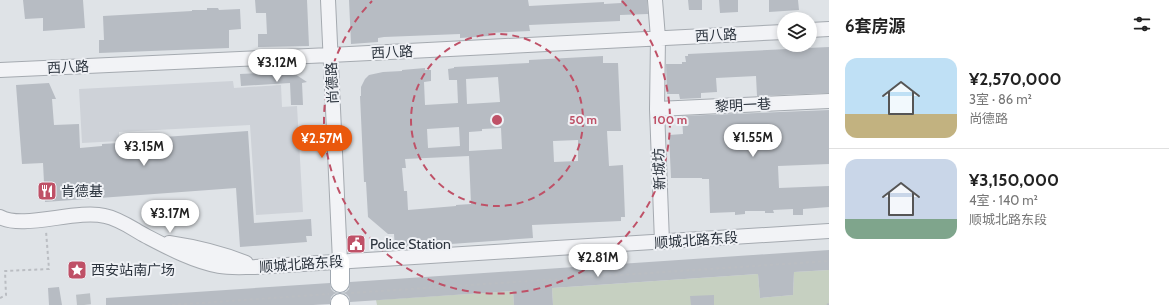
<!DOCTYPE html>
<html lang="zh">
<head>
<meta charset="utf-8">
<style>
  body { margin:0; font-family:Cabin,"Noto Sans SC",sans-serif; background:#f6f6f6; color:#222; height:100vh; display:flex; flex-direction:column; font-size:15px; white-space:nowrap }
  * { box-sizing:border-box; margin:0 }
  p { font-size:13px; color:#767676 }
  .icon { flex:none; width:22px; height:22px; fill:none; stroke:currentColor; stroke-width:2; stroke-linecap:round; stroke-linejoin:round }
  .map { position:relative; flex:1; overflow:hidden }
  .drawer { display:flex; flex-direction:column; background:#fff; width:340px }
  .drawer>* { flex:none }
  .fabs { position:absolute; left:777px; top:12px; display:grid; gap:8px }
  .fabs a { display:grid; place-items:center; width:40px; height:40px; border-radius:50%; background:#fff; box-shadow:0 2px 6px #0003; font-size:20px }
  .price { position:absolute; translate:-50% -34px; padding:0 9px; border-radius:14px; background:#fff; color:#222; font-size:13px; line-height:26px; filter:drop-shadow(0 1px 2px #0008) }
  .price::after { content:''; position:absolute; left:50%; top:24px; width:12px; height:9px; margin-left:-6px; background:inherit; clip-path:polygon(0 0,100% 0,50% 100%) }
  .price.active { background:#ea580c; color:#fff }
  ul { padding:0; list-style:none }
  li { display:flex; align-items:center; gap:12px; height:100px; padding:0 16px }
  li+li { border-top:1px solid #e0e0e0 }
  li span { display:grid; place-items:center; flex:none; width:112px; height:80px; border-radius:12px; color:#555 }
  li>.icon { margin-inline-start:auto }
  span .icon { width:48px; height:48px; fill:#fffc; stroke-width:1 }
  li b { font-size:17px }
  h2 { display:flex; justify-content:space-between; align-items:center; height:48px; padding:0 16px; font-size:17px }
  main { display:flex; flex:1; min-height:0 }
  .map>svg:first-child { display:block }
  .built { fill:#ced2d8 }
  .green { fill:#c6d0c1 }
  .building { fill:#b7bcc3; fill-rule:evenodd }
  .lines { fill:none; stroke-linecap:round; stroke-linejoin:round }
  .minor-tunnel { stroke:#bbc0c5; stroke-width:14; stroke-dasharray:14 7; stroke-linecap:butt }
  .minor-casing { stroke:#a5aab0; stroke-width:16 }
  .major-casing { stroke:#a0a8b1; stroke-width:20 }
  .path { stroke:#babdc2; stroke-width:2; stroke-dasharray:3 3; stroke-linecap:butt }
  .minor { stroke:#f2f3f6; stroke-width:14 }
  .major { stroke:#fff; stroke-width:18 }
  .ring { fill:none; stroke:#bf5167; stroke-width:2; stroke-dasharray:7 5 }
  .labels { text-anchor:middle; stroke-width:4; stroke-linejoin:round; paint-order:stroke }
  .street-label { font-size:14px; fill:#2a323c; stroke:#eff1f5 }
  .poi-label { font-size:14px; fill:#2a323c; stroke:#eff1f5; text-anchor:start }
  .centre { fill:#bf5167; stroke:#eff1f5; stroke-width:2 }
  .ring-label { font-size:12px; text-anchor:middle; font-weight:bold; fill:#bf5167; stroke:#eff1f5; stroke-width:4; stroke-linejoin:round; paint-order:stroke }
</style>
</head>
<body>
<main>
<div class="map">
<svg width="829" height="305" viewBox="0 0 829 305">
  <rect width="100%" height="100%" fill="#dfe3e7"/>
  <path class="built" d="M233 81 234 88 281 85 282 107 297 106 303 212 256 215 250 125 119 132V141L82 143 79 89Z"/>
  <path class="green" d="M829 270V305H553L552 288 758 274 760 298 793 295 794 272Z
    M513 291 514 305H377L376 300Z"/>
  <path class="building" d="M23 0H83L85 28 43 31V18L25 19Z
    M255 0H307L309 46 258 47V34H267L266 13H256Z
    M349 0H528L529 6 604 2V4L621 3V0H647L648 14 620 15V21L529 25 530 31 489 33V36L460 38V34L384 37 378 38V42L351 44Z
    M688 0H702V10H689Z
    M719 0H738V12L720 13Z
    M769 0H798L799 10 769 12Z
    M207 8H218L219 10 240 9 241 29 229 30V48L99 53V40H104L103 16 192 11V10H207Z
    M829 47V93L757 96 756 76 716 78 717 92 701 93V98L680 99 679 94H667L666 64H682V62H686L685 56H688V54Z
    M603 56V63H618L621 131H607L609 166 623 165 625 217H621V221L532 225 533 238 395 248 394 234H388L368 217 366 182H364L360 96H361V87L365 79 369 75 383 72 402 71V70L425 68V70H431V81L424 82 425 105 458 103 457 80H449L448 69 454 68V67L529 63V60ZM498 77 500 102 467 104 466 79ZM459 127 460 146 428 148 427 129ZM501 128 502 149 469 151V132L482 131V129ZM578 140V161L554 162 553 141ZM469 156 471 204 456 205V206L408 210 407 191H404L402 168H406L405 159Z
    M289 70 307 82 302 83 303 105H291L290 83 241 86 240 74 285 72 289 71Z
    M49 83 56 99H52L54 125 79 124 80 148 102 146V144L136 142V139L248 131 254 223 311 219 312 236H306L307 242 240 247 236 188 45 202 43 163 22 164 16 85Z
    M829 110V164L778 166 779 188 829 186V207L803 209V215H793V209L773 210 774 213H765V211H745V214L735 215V212L710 213 709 179H702V178H671L669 135 683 134 682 116Z
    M829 250V270L794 272 793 295 760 298 758 274 552 288 553 305H514L513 291 350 302 349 297 346 294 342 293 346 292 349 289 350 282Z
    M330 283 331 289 334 292 338 293 334 294 331 297 330 304 313 305H106V298Z
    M59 287 62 305H49L48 288Z
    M714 295V305H691L690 296Z"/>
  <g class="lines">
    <path class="minor-tunnel" d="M83 294 84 305"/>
    <defs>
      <path id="minor" d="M328 0 340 261
        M655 0 658 38 657 109 662 242
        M810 30 829 29
        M0 70 330 55 784 32
        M657 109 829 101
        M0 217C23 230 76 209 105 216 120 219 133 229 146 236 169 248 193 261 219 266 230 268 243 267 255 267L829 231
        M169 243C196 247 221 253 246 263"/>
      <path id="major" d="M340 283V261
        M340 305V303"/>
    </defs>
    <use href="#minor" class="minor-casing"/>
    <use href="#major" class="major-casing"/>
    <path class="path" d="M351 293 829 261
      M0 298 6 295 5 271 49 269 46 231
      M172 305 329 294
      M827 305 829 304"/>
    <use href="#minor" class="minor"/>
    <use href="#major" class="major"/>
  </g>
  <g class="ring">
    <circle cx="497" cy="120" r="86"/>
    <path d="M622 1A173 173 0 1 1 372 1"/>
  </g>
  <defs>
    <symbol id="restaurant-square" viewBox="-11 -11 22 22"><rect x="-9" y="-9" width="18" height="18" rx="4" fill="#bf5167" stroke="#eff1f5"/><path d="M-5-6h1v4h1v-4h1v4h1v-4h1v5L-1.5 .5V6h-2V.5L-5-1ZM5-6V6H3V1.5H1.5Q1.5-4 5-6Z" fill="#fff"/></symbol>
    <symbol id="civic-square" viewBox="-11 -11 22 22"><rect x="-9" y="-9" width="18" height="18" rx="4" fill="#bf5167" stroke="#eff1f5"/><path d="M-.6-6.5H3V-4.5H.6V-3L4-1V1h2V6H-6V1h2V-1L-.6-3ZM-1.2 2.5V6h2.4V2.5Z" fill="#fff"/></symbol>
    <symbol id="sight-square" viewBox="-11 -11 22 22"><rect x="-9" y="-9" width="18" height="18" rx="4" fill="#bf5167" stroke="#eff1f5"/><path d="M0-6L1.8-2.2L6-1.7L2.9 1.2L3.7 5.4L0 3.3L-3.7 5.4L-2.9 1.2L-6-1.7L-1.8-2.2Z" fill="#fff"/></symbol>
  </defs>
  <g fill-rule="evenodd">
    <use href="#restaurant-square" x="36" y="180" width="22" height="22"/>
    <use href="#civic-square" x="345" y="233" width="22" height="22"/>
    <use href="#sight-square" x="66" y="259" width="22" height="22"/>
  </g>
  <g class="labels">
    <g class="street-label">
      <text transform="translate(716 35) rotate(-3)" y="5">西八路</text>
      <text transform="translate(392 52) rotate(-3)" y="5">西八路</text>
      <text transform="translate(68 67) rotate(-3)" y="5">西八路</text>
      <text transform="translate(332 83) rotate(-93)" y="5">尚德路</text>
      <text transform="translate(743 105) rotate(-3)" y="5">黎明一巷</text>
      <text transform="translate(659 169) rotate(-92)" y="5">新城坊</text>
      <text transform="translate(696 240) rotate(-4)" y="5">顺城北路东段</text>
      <text transform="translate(301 264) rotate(-4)" y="5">顺城北路东段</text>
    </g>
    <g class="poi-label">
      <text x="61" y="196">肯德基</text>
      <text x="370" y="249">Police Station</text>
      <text x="91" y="275">西安站南广场</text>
    </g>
  </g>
  <circle cx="497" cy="120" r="6" class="centre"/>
  <g class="ring-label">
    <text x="583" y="124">50 m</text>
    <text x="670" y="124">100 m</text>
  </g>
</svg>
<div class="fabs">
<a><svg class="icon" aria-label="layers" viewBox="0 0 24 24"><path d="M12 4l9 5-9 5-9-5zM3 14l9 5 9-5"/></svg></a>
</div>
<b class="price" style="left:277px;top:83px">¥3.12M</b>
<b class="price" style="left:753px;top:158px">¥1.55M</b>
<b class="price active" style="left:322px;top:159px">¥2.57M</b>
<b class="price" style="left:144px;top:167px">¥3.15M</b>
<b class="price" style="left:170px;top:234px">¥3.17M</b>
<b class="price" style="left:598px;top:278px">¥2.81M</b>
</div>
<section class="drawer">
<h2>6套房源<svg class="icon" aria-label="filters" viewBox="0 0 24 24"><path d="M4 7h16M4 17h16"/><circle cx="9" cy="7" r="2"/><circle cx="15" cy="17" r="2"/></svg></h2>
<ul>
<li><span style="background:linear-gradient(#bfe0f5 70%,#c2b280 0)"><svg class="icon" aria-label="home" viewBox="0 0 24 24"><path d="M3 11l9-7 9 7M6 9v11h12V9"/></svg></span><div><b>¥2,570,000</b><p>3室 · 86 m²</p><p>尚德路</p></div></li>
<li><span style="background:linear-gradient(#c9d6e8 75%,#7fa58c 0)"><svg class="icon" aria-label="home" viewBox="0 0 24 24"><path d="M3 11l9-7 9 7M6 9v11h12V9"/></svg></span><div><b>¥3,150,000</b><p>4室 · 140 m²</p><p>顺城北路东段</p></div></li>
</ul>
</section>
</main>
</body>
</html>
